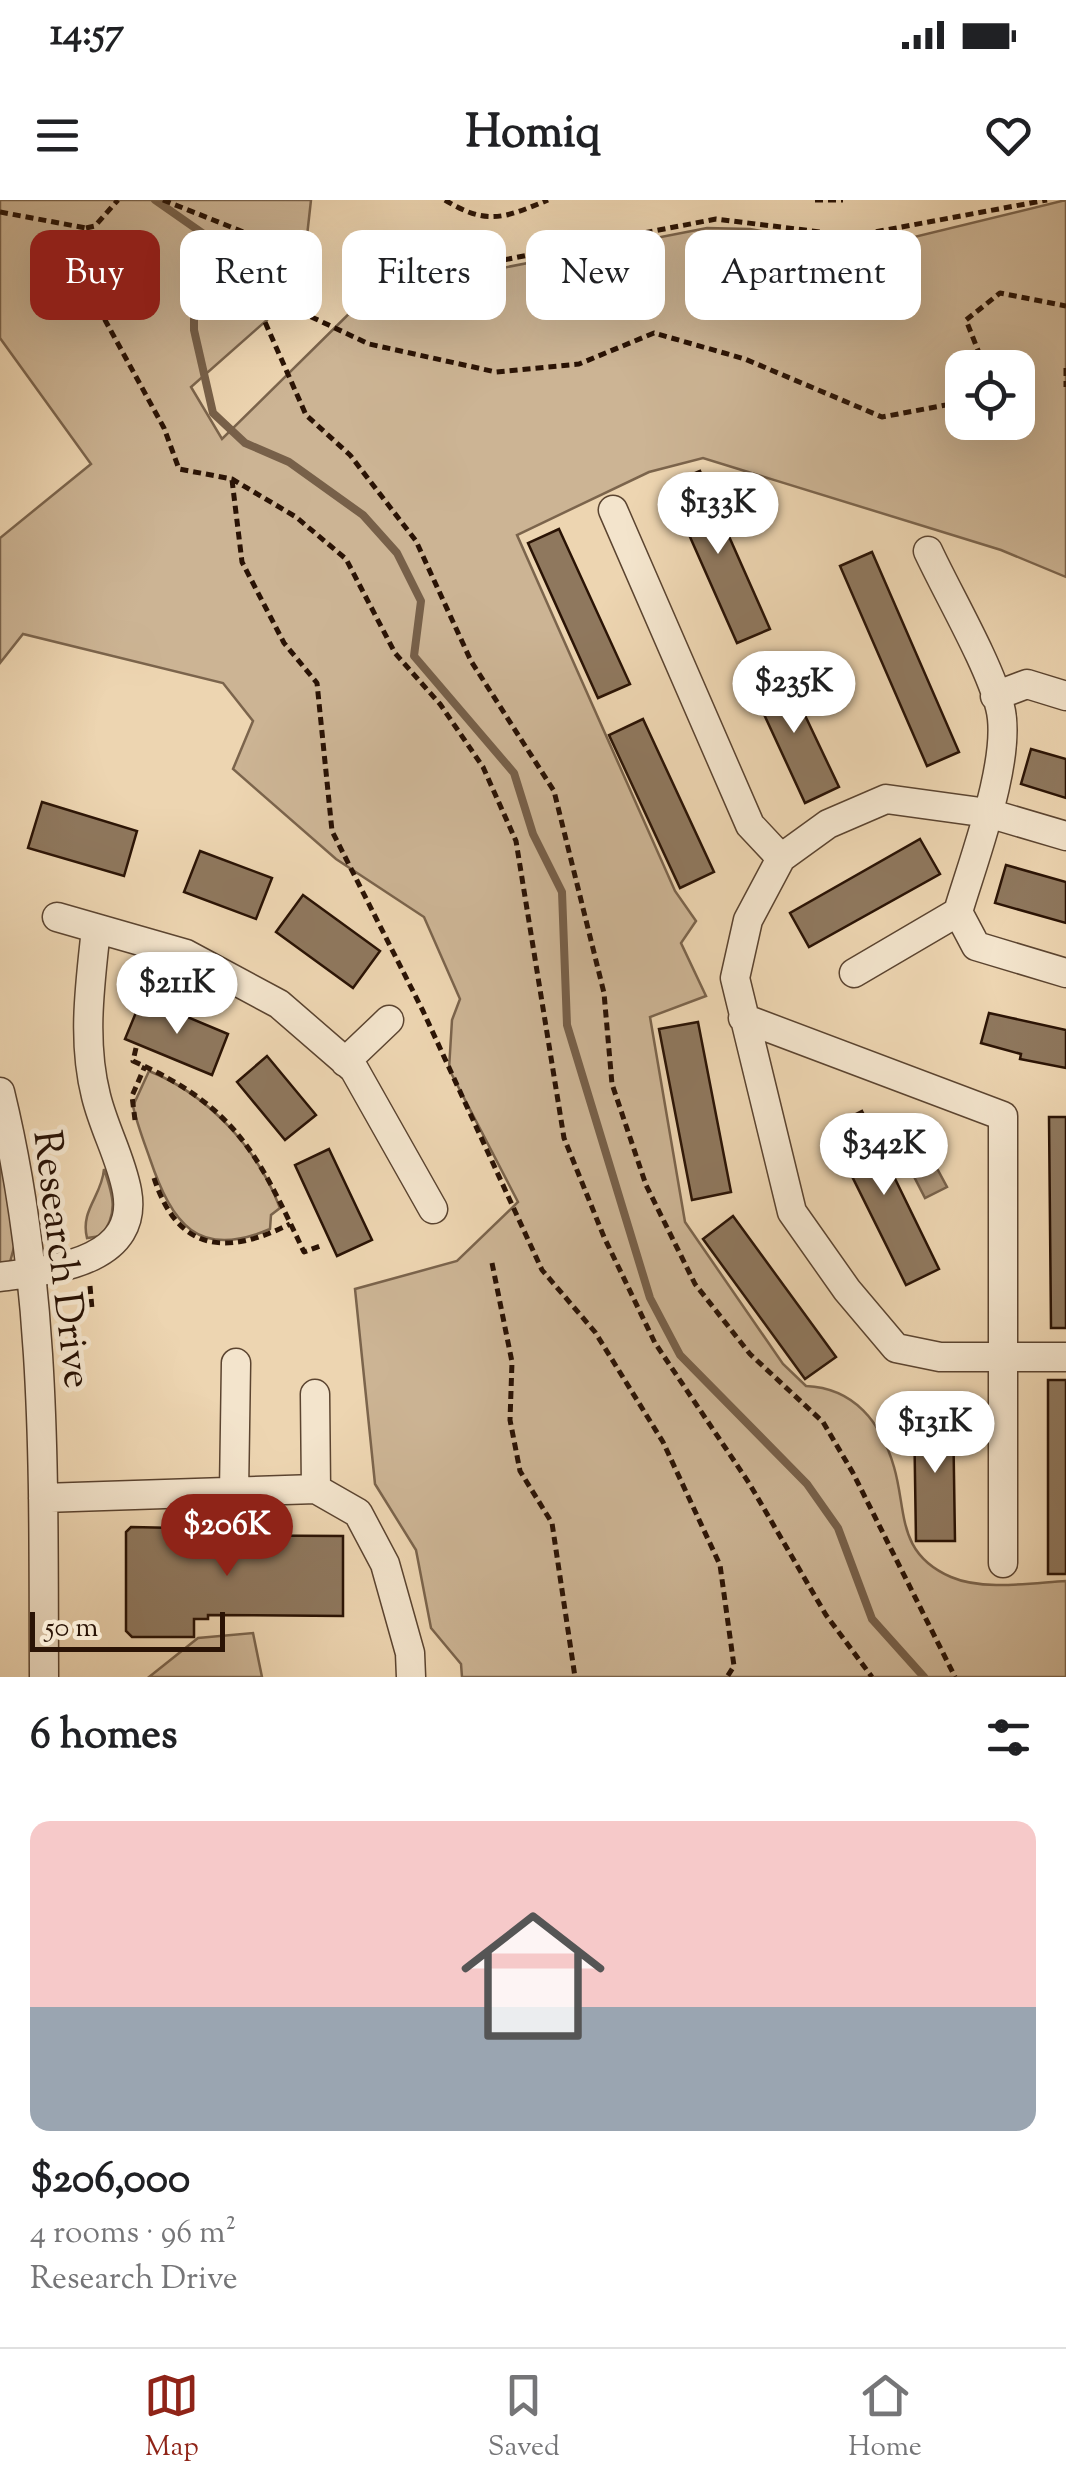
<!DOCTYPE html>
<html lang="en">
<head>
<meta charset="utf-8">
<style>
  body { margin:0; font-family:"Sorts Mill Goudy",serif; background:#f6f6f6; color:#202124; height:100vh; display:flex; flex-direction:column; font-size:38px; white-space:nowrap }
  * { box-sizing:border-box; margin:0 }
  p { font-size:32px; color:#757577 }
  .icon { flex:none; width:55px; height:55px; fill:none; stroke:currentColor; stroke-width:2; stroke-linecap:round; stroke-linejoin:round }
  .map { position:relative; height:1477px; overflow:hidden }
  .sheet { display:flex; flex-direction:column; background:#fff; flex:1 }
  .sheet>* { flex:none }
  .banner { position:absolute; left:30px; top:30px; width:1008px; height:90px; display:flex; gap:20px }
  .controls { position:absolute; left:945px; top:150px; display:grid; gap:20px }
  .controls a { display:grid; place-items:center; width:90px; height:90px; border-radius:20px; background:#fff; box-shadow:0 10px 40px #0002; font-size:50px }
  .scale { position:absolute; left:30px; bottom:25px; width:195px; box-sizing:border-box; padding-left:10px; border:5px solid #2a1305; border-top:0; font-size:28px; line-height:35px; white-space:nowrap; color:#2a1305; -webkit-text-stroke:8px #f3e4cc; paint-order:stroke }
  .price { position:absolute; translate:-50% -85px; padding:0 22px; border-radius:35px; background:#fff; color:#222; font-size:32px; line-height:65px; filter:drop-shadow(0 2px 5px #0008) }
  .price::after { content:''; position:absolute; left:50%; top:60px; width:30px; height:22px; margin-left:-15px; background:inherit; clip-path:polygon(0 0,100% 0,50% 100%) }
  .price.current { background:#8f2418; color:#fff }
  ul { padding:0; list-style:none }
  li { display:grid; align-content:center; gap:20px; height:530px; padding:0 30px }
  li span { display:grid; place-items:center; height:310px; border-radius:20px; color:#555 }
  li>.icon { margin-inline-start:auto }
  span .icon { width:180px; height:180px; fill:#fffc; stroke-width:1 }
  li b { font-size:42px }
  h2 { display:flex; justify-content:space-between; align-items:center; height:120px; padding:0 30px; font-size:42px }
  .tag { padding:0 35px; border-radius:20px; background:#fff; box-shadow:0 10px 40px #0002; font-size:35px; line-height:90px }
  .tag.current { background:#8f2418; color:#fff }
  .status { display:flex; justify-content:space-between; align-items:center; height:70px; padding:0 50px; background:#fff; direction:ltr }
  .status svg { height:28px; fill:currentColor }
  header { display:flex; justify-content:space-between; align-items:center; height:130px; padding:0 30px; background:#fff; font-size:45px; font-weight:800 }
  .menu { display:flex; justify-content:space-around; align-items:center; height:140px; border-top:2px solid #e0e0e0; background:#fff; font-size:28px; color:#757577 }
  .menu a { display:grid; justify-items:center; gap:5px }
  .menu .current { color:#8f2418 }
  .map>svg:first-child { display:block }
  .green { fill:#ccb494; stroke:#7b644c; stroke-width:2.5; fill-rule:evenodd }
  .water { fill:#ab9377; stroke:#776049; stroke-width:2.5 }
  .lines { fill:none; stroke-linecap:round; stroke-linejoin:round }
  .stream { stroke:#776049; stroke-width:8 }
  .building { fill:#8f785e; stroke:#2a1305; stroke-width:2.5 }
  .minor-casing { stroke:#5b4430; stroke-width:31 }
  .path { stroke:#2a1305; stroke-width:5; stroke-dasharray:8 5; stroke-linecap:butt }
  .minor { stroke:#f3e4cc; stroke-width:28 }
  .labels { text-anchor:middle; stroke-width:10; stroke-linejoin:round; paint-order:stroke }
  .street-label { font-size:40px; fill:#2a1305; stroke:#f3e4cc }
</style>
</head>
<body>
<div class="status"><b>14:57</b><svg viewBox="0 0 49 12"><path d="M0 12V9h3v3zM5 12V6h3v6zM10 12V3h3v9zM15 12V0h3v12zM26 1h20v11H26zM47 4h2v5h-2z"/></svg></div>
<header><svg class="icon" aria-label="menu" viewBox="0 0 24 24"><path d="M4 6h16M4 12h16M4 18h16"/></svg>Homiq<svg class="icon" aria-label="heart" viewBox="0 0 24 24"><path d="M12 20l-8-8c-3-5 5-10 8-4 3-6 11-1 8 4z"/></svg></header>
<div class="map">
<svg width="1066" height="1477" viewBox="0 0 1066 1477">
  <rect width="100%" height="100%" fill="#edd5b1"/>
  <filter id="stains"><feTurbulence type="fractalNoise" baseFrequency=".002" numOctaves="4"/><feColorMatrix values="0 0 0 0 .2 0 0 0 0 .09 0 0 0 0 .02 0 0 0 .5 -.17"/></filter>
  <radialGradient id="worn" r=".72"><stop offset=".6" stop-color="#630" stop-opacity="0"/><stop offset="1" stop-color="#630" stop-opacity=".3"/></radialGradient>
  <path class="green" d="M0 0H311L301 90 191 187 222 239 369 94 707 28 750 29 865 49 1066 0V377L1001 350 703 258 649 272 517 335 675 691 696 721 681 743 706 796 650 817 685 1022 783 1164 806 1186C854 1188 881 1222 894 1267 907 1311 896 1353 951 1377 983 1391 1032 1383 1066 1381V1477H462L461 1464 431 1428 416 1350 375 1284 355 1089 457 1061 518 1002 449 869 452 820 460 799 424 717 336 659 233 569 253 521 223 483 23 434 0 463V338L91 264 0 138ZM962 168H1018V222H962Z
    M149 871C209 895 257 948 280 1008L271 1015 270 1029C198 1060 172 1024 150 959 144 942 137 924 133 906Z
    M0 958 16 1040 10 1062 0 1065Z
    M104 969C113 995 119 1013 101 1036L87 1038C80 1010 102 996 104 969Z
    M253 1433 262 1477H149L198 1438Z"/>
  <path class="water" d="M925 946 947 987 925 998 904 957Z"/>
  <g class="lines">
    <path class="stream" d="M155 0 208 37 194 78V130L213 213 245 243 289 262 363 315 397 353 421 401 414 456 514 573 533 634 562 692 567 825 650 1098 680 1155 807 1284 838 1328 872 1419 924 1477"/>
  </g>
  <path class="building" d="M700 271 770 429 737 443 667 285Z
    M559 329 630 484 598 498 528 343Z
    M872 352 959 552 927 566 840 366Z
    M783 469 839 587 805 603 750 484Z
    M643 519 714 672 680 688 609 535Z
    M1031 549 1066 559V598L1021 584Z
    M42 602 137 631 124 676 28 648Z
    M920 639 940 674 809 747 790 713Z
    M200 651 272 678 256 719 184 692Z
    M1006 665 1066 682V723L995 703Z
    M303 695 380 751 353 788 276 732Z
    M142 798 228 834 212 875 125 839Z
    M989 813 1066 830V868L1020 859 1021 854 981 843Z
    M698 822 731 992 692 1000 659 829Z
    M267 856 316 915 285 940 237 882Z
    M862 911 939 1069 906 1085 828 928Z
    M1049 917H1066V1128H1051Z
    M329 949 372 1040 337 1056 295 965Z
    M733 1016 836 1157 805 1179 703 1039Z
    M1048 1180H1066V1374H1048Z
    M953 1211 955 1341H916L914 1212Z
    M131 1327 177 1328 176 1335 343 1336V1416L208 1415V1419H194V1437H132L126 1431V1332Z"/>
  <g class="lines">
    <defs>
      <path id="minor" d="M613 310 750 625 781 658
        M995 496 1027 484 1066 496
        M1066 636 988 613 886 599 828 624 781 658 748 720 735 778 792 1012 847 1090 896 1148 940 1157H1066
        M958 712 976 746 1066 773
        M57 717 186 754 279 804 354 869 433 1009
        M854 773 958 712C973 661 1013 557 1000 507 989 464 948 394 928 351
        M743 818 1003 916V1363
        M345 862 389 820
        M0 892C48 1089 43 1277 44 1477
        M0 1077C50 1070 140 1063 127 991 121 958 104 929 96 896 82 841 90 785 96 729
        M315 1194 316 1289
        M234 1292 236 1163
        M43 1298 316 1289 358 1313 385 1364 410 1453 411 1477"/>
    </defs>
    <use href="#minor" class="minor-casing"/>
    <path class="path" d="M163 0 246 33 250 88 306 215 350 255 416 341 471 461 554 591 604 793 612 884 646 985 695 1084 750 1154 823 1222 853 1273 955 1477
      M445 0C487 26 504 18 548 0
      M815 0H843
      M0 12 86 28 93 98 164 228 179 269 232 279 296 317 346 359 395 453 440 504 483 567 516 641 564 938 604 1037 655 1143 749 1283 826 1415 872 1477
      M86 28 95 26 118 0
      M415 77 716 19 853 36 1047 0
      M252 89 369 144 496 172 579 164 654 133 745 159 882 217 962 202
      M985 168 966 120 1000 93 1066 106
      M1066 168V187
      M232 280 242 362 284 443 317 483 332 631 423 811 542 1070 595 1132 663 1242 720 1365 734 1466 727 1477
      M136 848 133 861C237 907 258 955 304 1052L323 1045
      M135 920 132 896 145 866
      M154 978C178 1052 226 1056 290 1024
      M492 1063 512 1162 510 1220 520 1271 552 1323 575 1477
      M90 1086 92 1109"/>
    <use href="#minor" class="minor"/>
  </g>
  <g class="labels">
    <g class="street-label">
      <text transform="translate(64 1059) rotate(83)" y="14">Research Drive</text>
    </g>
  </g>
  <rect width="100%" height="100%" filter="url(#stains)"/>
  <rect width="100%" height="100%" fill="url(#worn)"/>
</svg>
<div class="controls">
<a><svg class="icon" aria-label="locate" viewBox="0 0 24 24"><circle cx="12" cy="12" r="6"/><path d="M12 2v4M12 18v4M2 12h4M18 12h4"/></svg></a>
</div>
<div class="scale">50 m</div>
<b class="price" style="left:718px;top:357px">$133K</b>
<b class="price" style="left:794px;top:536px">$235K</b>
<b class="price" style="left:177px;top:837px">$211K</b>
<b class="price" style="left:884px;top:998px">$342K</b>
<b class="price" style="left:935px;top:1276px">$131K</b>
<b class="price current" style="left:227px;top:1379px">$206K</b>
<div class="banner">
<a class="tag current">Buy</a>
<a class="tag">Rent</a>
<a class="tag">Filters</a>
<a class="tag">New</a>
<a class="tag">Apartment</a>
</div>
</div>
<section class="sheet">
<h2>6 homes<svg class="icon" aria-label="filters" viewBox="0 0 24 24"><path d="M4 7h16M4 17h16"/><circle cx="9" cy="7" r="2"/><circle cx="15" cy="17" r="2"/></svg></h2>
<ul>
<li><span style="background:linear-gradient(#f6c9c9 60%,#9aa5b1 0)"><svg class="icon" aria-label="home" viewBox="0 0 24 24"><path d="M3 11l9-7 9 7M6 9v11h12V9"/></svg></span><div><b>$206,000</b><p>4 rooms · 96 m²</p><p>Research Drive</p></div></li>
</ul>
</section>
<nav class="menu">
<a class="current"><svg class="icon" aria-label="map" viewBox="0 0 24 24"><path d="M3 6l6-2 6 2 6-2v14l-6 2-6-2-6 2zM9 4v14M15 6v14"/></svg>Map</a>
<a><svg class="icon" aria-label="saved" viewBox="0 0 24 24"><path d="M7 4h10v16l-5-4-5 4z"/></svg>Saved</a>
<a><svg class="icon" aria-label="home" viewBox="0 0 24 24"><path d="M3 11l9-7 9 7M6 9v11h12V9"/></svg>Home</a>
</nav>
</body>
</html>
